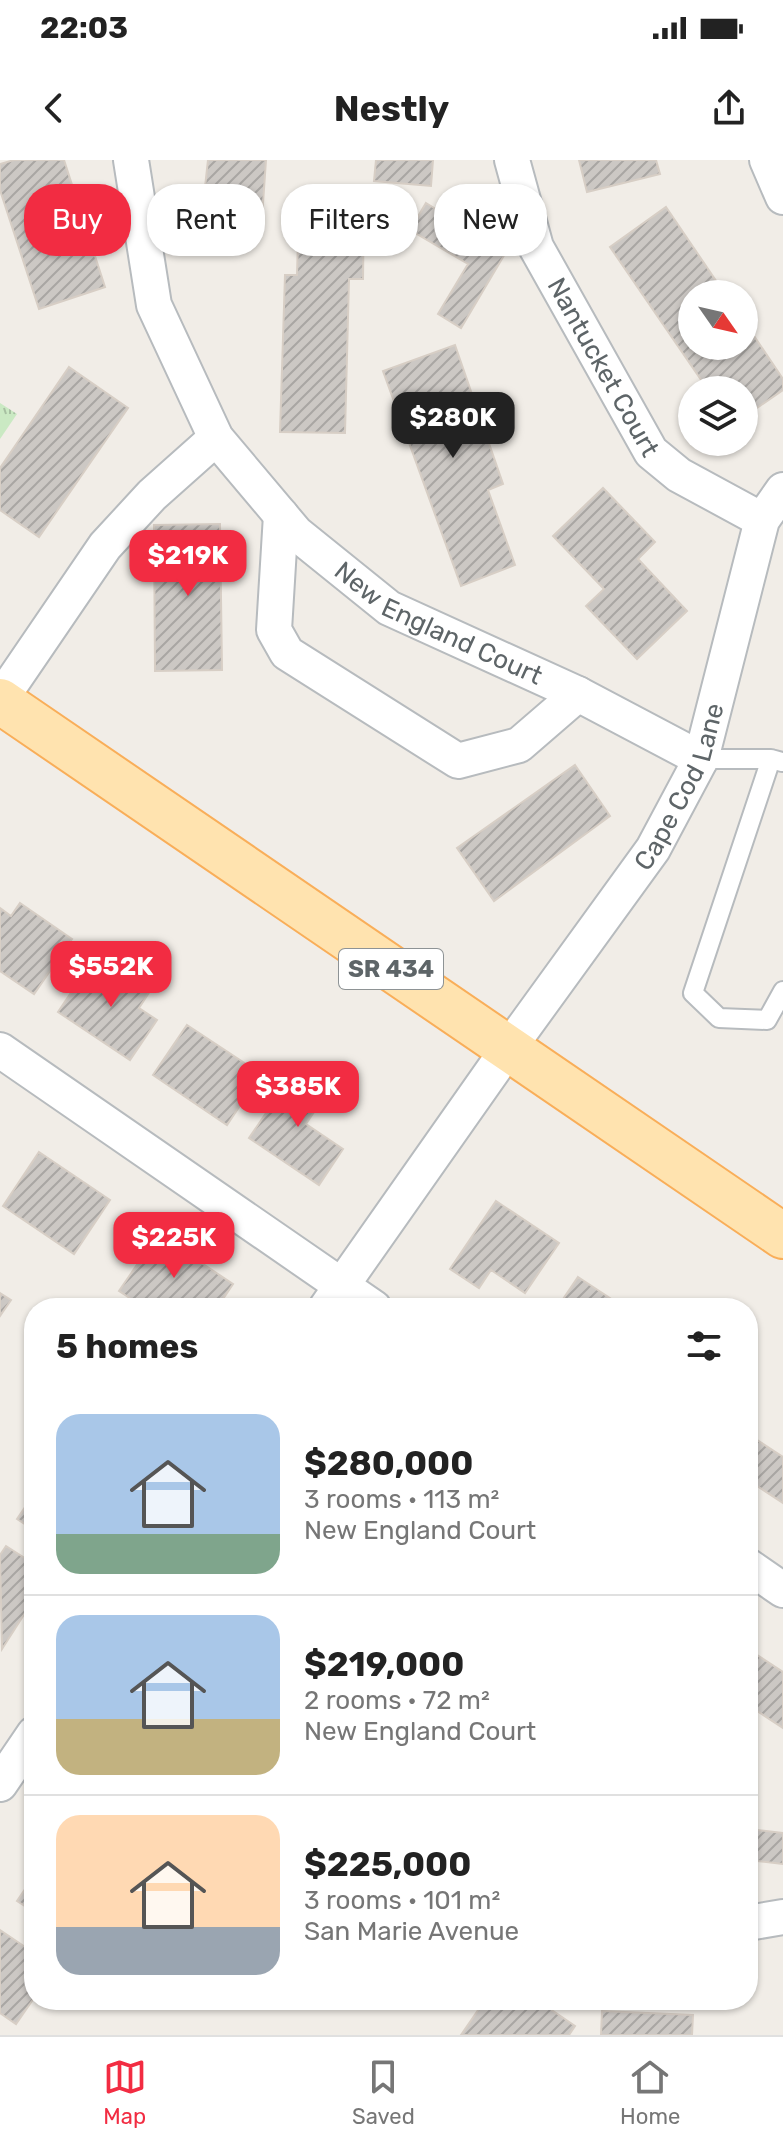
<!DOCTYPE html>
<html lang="en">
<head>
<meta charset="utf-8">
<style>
  body { margin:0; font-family:Rubik,sans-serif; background:#f2f2f2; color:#222; height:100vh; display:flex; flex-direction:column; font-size:30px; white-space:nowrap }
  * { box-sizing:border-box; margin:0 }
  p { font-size:26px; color:#767676 }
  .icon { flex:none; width:44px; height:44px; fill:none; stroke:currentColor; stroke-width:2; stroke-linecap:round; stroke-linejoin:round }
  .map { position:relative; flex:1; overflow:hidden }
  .side { position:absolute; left:24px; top:1138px; width:734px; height:712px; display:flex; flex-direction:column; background:#fff; border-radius:32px; box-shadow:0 2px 6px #0004 }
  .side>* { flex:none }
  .guide { position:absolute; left:24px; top:24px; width:736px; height:72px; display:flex; gap:16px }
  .needle { width:52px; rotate:124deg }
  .controls { position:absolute; left:678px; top:120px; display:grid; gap:16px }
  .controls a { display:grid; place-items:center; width:80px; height:80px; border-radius:50%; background:#fff; box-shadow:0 2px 6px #0004; font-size:40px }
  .price { position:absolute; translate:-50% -68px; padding:0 18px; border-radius:16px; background:#f22c42; color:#fff; font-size:26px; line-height:52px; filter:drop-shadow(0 2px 4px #0008) }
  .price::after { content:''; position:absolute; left:50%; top:48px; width:24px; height:18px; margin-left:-12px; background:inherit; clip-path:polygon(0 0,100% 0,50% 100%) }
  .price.selected { background:#222; color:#fff }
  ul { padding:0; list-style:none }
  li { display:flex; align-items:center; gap:24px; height:200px; padding:0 32px }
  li+li { border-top:2px solid #e0e0e0 }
  li span { display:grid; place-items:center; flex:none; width:224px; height:160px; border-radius:24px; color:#555 }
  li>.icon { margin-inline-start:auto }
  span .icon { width:96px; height:96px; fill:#fffc; stroke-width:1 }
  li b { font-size:34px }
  h2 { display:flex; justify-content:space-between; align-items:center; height:96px; padding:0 32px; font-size:34px }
  .tag { padding:0 28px; border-radius:32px; background:#fff; box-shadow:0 2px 6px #0004; font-size:28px; line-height:72px }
  .tag.selected { background:#f22c42; color:#fff }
  .status { display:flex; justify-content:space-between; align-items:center; height:56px; padding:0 40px; background:#fff; direction:ltr }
  .status svg { height:22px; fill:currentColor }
  header { display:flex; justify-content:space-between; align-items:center; height:104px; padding:0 32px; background:#fff; font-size:36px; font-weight:700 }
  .dock { display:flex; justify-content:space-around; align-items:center; height:112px; border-top:2px solid #e0e0e0; background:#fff; font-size:22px; color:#767676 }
  .dock a { display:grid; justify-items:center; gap:4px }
  .dock .selected { color:#f22c42 }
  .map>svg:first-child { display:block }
  .park { fill:url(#park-tufts) }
  .building { fill:url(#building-hatch); stroke:#d7cec5; stroke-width:2 }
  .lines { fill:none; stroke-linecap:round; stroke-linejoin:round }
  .service-casing { stroke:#b7bbbe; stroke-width:22 }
  .minor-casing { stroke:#b7bbbe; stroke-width:38 }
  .primary-casing { stroke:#f9ae59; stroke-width:48 }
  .service { stroke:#fff; stroke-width:18 }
  .minor { stroke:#fff; stroke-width:34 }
  .primary { stroke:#ffe3af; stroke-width:44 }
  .labels { text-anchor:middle; stroke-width:6; stroke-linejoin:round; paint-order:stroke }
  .shield { fill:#fff; stroke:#8e9395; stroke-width:2 }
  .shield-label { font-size:24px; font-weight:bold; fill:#5e6568 }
  .street-label { font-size:26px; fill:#5e6568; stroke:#fff }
</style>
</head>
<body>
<div class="status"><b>22:03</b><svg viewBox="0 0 49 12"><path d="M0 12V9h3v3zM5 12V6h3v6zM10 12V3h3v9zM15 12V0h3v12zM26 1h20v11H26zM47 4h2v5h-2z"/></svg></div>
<header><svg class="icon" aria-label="back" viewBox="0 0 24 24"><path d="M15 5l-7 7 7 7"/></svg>Nestly<svg class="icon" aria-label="share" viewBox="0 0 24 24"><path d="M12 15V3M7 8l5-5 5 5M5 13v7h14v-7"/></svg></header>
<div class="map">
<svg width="783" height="1875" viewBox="0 0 783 1875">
  <defs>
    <pattern id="park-tufts" width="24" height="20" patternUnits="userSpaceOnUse" patternTransform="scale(2)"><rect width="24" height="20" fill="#cae9c3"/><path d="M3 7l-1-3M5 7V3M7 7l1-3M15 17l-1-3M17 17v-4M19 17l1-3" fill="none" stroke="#a7c0a2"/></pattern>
    <pattern id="building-hatch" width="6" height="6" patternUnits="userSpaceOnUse" patternTransform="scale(2)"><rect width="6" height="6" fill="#ccc8c4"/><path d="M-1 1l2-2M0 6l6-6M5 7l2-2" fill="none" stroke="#a9a6a3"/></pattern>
  </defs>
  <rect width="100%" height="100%" fill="#f1ede7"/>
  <path class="park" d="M0 243 17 254 0 279Z"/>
  <path class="building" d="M14 0H64L105 127 39 149 0 30V4Z
    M208 0H266L262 58 202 54Z
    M376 0H433L431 26 374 21Z
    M579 0H656L660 14 587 32Z
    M299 42 364 43 363 119H349L345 273 280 272 285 115H297Z
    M426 43 506 92 461 168 438 154 468 104 410 70Z
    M666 47 725 134H692V186H744V161L783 219V230L744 257V230H708L610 87Z
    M455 185 503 324 488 330 515 405 461 426 383 211Z
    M69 207 128 248 39 377 0 350V308Z
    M603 328 655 382 638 399 687 451 637 499 586 446 604 429 553 376Z
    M220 364 222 510 155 511 154 365Z
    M575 605 610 656 494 741 457 688Z
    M20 743 72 779 34 834 0 811V748L11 756Z
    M119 805 152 828 139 848 157 860 130 900 58 852 89 806 109 820Z
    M187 865 246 904 238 916 253 926 227 965 153 915Z
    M296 909 328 931 306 964 343 989 319 1025 249 978Z
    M39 992 110 1040 74 1094 3 1046Z
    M496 1041 559 1083 525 1133 491 1110 479 1128 450 1109Z
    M158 1074 233 1124 217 1148H145L119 1131Z
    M578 1117 625 1148H557Z
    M0 1133 11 1140 0 1156Z
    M748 1274 783 1297V1343L748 1320Z
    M34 1334V1370L17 1359Z
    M6 1386 34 1404V1439L2 1489 0 1395Z
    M748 1489 783 1512V1568L748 1545Z
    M748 1669 783 1673V1704L748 1700Z
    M34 1716V1752L17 1741Z
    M0 1770 34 1793V1838L16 1864 0 1853Z
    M485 1840H537L575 1866 569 1875H461Z
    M602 1851 693 1855 692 1875H601Z"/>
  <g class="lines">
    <defs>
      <path id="service" d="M701 599H771L782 602
        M771 599 693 833 719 858 767 860 783 831"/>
      <g id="minor">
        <path id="s1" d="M131 0 154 145 216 278 296 373 389 448 578 534 701 599"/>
        <path id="s2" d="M512 0 536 87 651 292 679 315 762 360"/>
        <path d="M767 0 783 37"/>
        <path d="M281 355 274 470 287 493 458 601 519 585 578 534"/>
        <path d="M0 540 105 386 152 335 216 278"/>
        <path d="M0 890 374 1148"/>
        <path id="s3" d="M326 1148 508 889 653 689 701 599 762 360 783 330"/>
        <path d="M748 1406 783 1430"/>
        <path d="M0 1624 34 1574"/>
        <path d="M748 1763 783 1757"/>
      </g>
      <path id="primary" d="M0 541 783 1076"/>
    </defs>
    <use href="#service" class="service-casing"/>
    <use href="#minor" class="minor-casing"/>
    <use href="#primary" class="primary-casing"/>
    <use href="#service" class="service"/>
    <use href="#minor" class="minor"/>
    <use href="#primary" class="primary"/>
  </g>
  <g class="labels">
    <rect class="shield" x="339" y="789" width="104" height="40" rx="6"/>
    <g class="shield-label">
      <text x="391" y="817">SR 434</text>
    </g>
    <g class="street-label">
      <text dy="9" stroke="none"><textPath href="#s2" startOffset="228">Nantucket Court</textPath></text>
      <text dy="9" stroke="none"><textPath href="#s1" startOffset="588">New England Court</textPath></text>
      <text dy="9" stroke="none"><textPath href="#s3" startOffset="632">Cape Cod Lane</textPath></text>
    </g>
  </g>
</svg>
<div class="controls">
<a><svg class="needle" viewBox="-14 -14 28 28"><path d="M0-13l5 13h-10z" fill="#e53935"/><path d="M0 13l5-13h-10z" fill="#767676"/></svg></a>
<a><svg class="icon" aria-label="layers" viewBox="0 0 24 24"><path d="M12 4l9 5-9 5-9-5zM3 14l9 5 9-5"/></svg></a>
</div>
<b class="price selected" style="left:453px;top:300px">$280K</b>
<b class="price" style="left:188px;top:438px">$219K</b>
<b class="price" style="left:111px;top:849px">$552K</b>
<b class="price" style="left:298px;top:969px">$385K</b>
<b class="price" style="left:174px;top:1120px">$225K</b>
<div class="guide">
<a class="tag selected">Buy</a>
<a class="tag">Rent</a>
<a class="tag">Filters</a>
<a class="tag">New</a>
</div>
<section class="side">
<h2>5 homes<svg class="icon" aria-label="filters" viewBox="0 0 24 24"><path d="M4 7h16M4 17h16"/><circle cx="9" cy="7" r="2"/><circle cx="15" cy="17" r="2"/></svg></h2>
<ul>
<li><span style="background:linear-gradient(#a9c7e8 75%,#7fa58c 0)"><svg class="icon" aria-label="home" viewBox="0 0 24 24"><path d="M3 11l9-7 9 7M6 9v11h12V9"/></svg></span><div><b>$280,000</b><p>3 rooms · 113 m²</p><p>New England Court</p></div></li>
<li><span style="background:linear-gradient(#a9c7e8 65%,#c2b280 0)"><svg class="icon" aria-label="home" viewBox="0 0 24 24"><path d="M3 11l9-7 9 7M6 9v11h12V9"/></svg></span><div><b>$219,000</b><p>2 rooms · 72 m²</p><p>New England Court</p></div></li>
<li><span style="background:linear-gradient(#ffd9b3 70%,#9aa5b1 0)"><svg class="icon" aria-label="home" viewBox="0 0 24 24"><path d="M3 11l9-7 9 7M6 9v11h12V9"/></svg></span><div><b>$225,000</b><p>3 rooms · 101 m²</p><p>San Marie Avenue</p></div></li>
</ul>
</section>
</div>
<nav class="dock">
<a class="selected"><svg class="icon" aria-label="map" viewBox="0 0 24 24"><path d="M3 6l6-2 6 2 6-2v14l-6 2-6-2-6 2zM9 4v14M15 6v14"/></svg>Map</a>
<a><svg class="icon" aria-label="saved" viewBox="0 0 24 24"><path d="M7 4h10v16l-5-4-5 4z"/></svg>Saved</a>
<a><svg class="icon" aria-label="home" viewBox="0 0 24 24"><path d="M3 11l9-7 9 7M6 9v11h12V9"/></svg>Home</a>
</nav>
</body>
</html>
